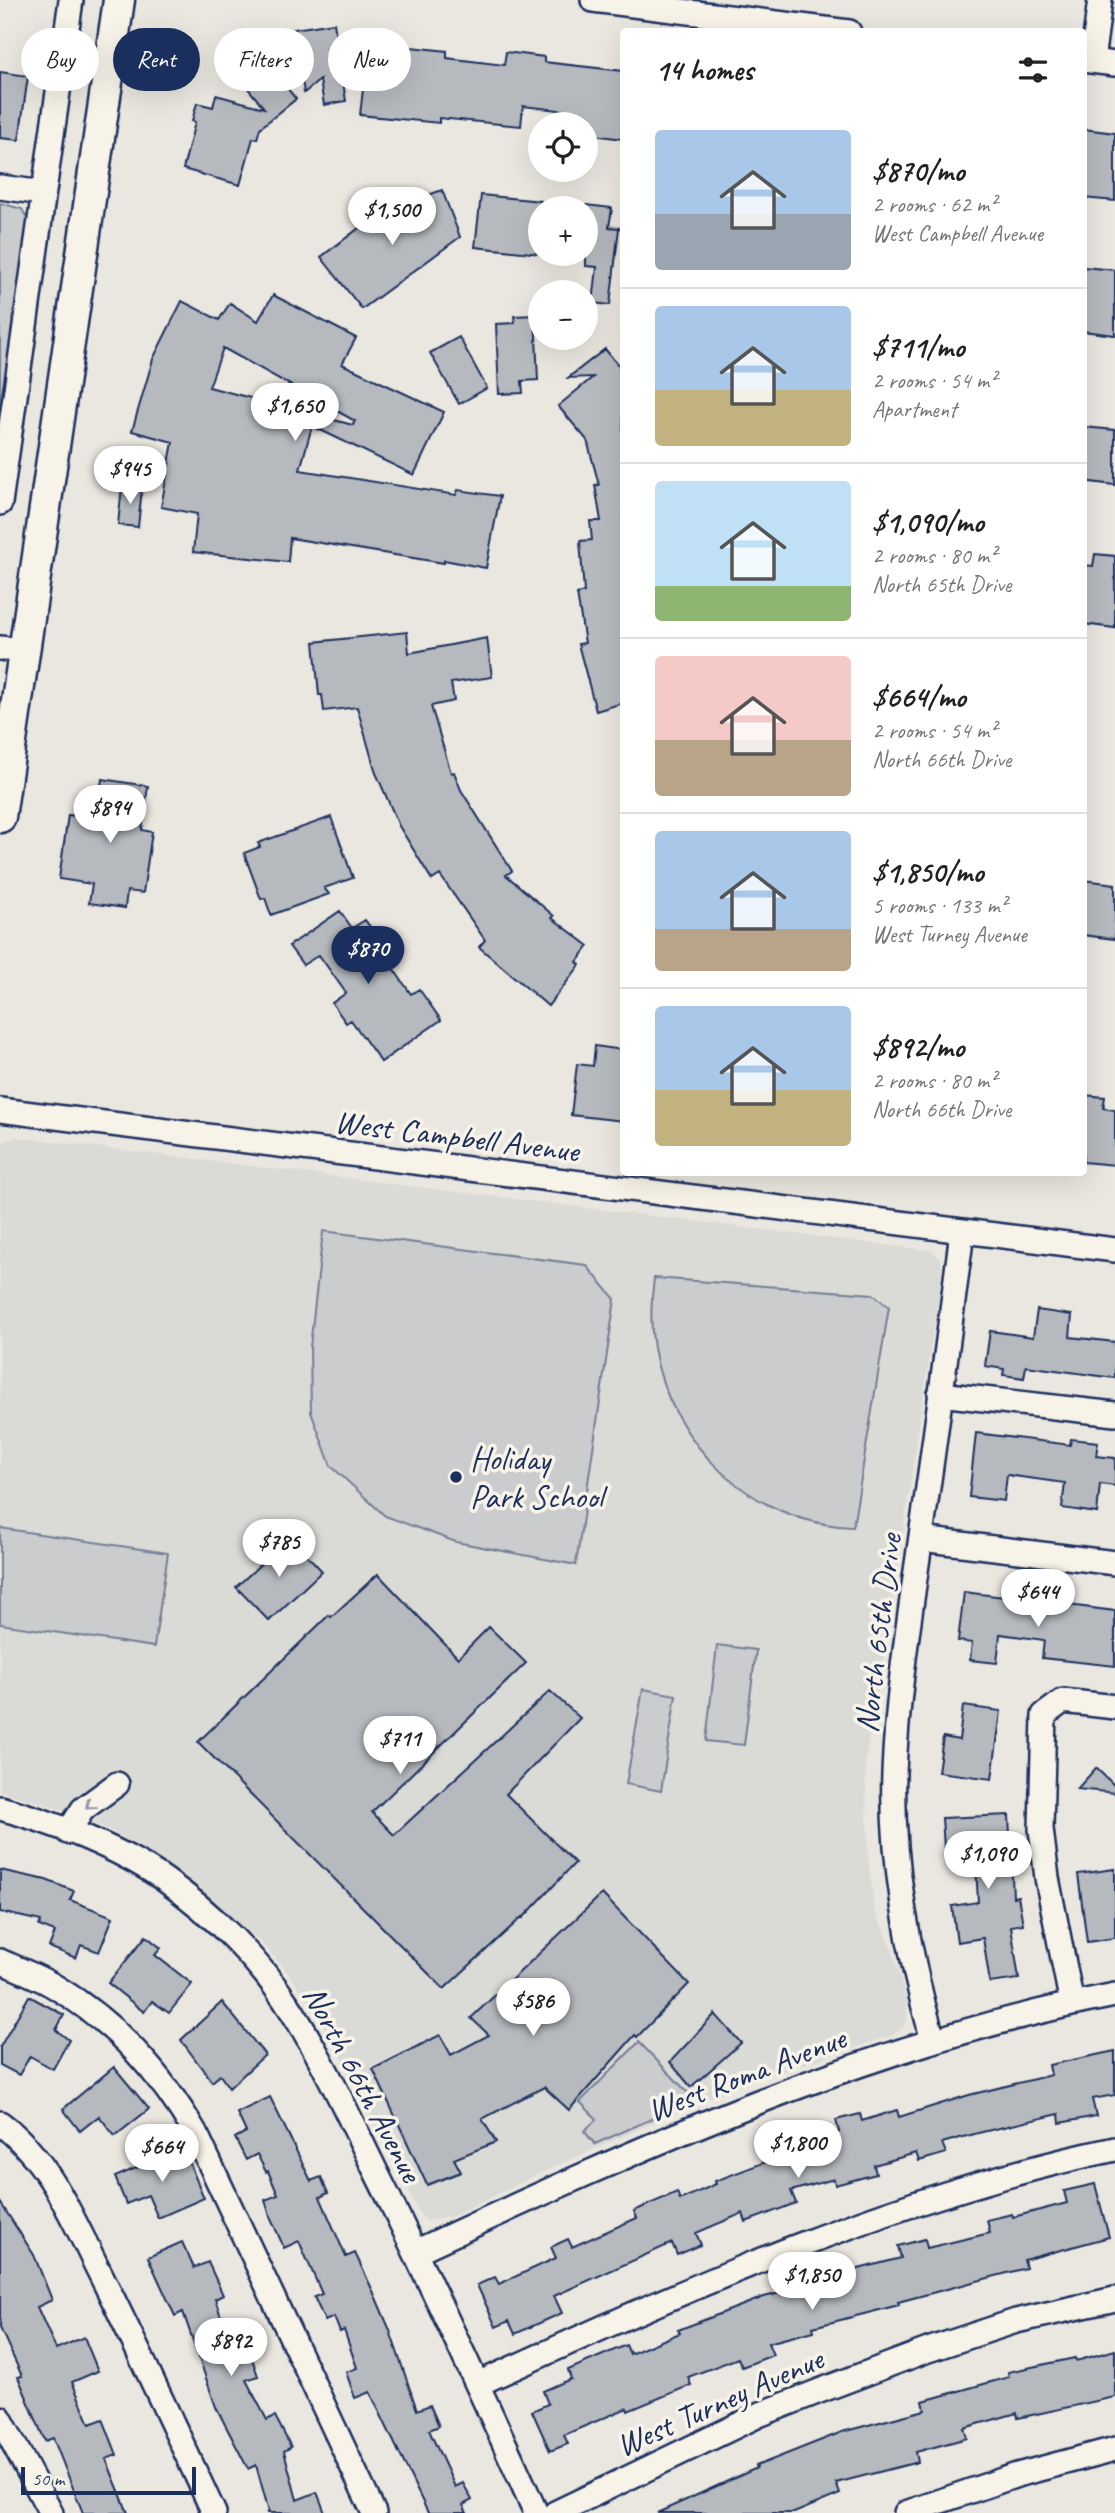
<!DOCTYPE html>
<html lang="en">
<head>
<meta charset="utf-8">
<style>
  body { margin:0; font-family:Caveat,sans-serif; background:#f2f2f2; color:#222; height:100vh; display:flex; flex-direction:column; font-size:26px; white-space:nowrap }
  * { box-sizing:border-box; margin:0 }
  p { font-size:23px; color:#767676 }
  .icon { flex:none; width:38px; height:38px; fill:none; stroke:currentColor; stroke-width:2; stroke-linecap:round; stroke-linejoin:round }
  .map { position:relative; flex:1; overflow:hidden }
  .sheet { position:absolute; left:620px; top:28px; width:467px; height:1148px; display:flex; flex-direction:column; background:#fff; border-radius:7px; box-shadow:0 7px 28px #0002 }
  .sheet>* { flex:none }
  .hud { position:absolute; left:21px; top:28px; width:494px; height:63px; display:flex; gap:14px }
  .controls { position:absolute; left:528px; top:112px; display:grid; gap:14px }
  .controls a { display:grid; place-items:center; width:70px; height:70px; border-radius:50%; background:#fff; box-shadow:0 7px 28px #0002; font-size:35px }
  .scale { position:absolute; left:21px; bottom:18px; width:175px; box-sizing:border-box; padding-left:7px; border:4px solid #1b2f5e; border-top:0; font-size:19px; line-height:24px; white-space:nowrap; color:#1b2f5e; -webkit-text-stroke:5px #f7f3e8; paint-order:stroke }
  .price { position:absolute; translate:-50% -60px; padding:0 16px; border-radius:24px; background:#fff; color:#222; font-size:23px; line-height:46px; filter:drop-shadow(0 2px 4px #0008) }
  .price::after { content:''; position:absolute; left:50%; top:42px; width:21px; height:16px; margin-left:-10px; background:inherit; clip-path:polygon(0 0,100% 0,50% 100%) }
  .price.current { background:#1b2f5e; color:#fff }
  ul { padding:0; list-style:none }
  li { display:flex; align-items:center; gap:21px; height:175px; padding:0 35px }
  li+li { border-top:2px solid #e0e0e0 }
  li span { display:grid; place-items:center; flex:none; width:196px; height:140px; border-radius:7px; color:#555 }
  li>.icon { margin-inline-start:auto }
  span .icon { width:84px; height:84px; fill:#fffc; stroke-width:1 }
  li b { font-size:30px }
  h2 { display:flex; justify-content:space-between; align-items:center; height:84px; padding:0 35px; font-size:30px }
  .tag { padding:0 24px; border-radius:32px; background:#fff; box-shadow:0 7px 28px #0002; font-size:24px; line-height:63px }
  .tag.current { background:#1b2f5e; color:#fff }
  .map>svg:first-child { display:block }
  .built { fill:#dadad6 }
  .green { fill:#cbcccd; stroke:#737e96; stroke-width:2 }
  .building { fill:#b6babf; stroke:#1b2f5e; stroke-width:2; fill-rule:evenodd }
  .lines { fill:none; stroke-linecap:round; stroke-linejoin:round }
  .minor-casing { stroke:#1b2f5e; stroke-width:28 }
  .major-casing { stroke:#1b2f5e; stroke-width:35 }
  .minor { stroke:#f7f3e8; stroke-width:23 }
  .major { stroke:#f7f3e8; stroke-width:30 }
  .oneway { stroke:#8991a3 }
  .poi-dot { fill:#1b2f5e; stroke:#f7f3e8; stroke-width:2.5 }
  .labels { text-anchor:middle; stroke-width:7; stroke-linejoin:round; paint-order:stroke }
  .street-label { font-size:33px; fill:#1b2f5e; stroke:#f7f3e8 }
  .poi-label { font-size:33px; fill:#1b2f5e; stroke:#f7f3e8; text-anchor:start }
</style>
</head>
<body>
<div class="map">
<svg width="1115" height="2513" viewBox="0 0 1115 2513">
  <rect width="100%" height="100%" fill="#eae7e0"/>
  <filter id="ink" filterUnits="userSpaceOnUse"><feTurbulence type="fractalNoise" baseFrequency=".0143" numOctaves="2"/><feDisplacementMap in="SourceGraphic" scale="14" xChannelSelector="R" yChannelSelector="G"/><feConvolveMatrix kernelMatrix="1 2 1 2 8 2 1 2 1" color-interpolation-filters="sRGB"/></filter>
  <g filter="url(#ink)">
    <path class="built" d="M16 1137 933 1251 941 1260 942 1271 881 1682 874 1702 865 1765 869 1866 874 1909 892 1949 907 2003V2019L903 2027 893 2035 739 2085 547 2170 451 2217 427 2221 420 2215 339 2052 313 2007 288 1973 263 1944 200 1889 143 1849 107 1829 48 1805 0 1791V1144Z"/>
    <path class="green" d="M0 203 22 209 29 222 0 432Z
      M323 1231 586 1265 615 1299 576 1565 456 1542 385 1516 331 1466 311 1412 310 1347Z
      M654 1278 873 1294 889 1307 853 1527C753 1524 670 1444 654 1348 650 1325 651 1300 654 1278Z
      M0 1528 168 1553 154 1647 0 1624Z
      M717 1645 756 1650 744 1745 706 1741Z
      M643 1689 676 1695 661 1791 626 1784Z
      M639 2042 695 2100 595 2144 584 2131 597 2119 580 2102Z"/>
    <path class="building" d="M334 23 346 101 324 105 320 80 304 93 294 29Z
      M244 35 296 99 260 128 257 139 253 138 240 185 183 169 195 122 192 121 197 103 213 107 216 95 264 108 220 54Z
      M369 38 402 42 401 46 447 51V58L504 65 506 52 544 57V62L623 71V139L586 134V124H566L567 111 523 106 521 126 439 118V123L360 115Z
      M0 72 28 76 19 140 0 138Z
      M1083 129 1115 133V201L1083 198Z
      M442 190 460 237 362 309 321 257 379 213Z
      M481 195 541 201V254L475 247Z
      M586 205 612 208 609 227 619 228 610 305 593 303 597 267 586 266Z
      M1083 267 1115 270V335L1083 331Z
      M273 295 356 338 342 364 444 412 414 475 312 426 300 470 456 495 458 490 500 496 486 568 444 560V563L290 538 288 562 193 552 197 514 161 507 173 442 132 431 153 359 182 301 219 320 230 303 258 321ZM223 348 355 421 353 425 209 387Z
      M535 315 538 380 522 381 523 393 499 394 496 324 515 323 514 316Z
      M459 337 487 388 459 404 430 353Z
      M605 349 623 371V703L596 711 578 644 585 643 577 594 584 592 580 541 592 540 590 521H601L595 485H599L587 440 558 406 593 377 568 378Z
      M1083 427 1115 430V485L1083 481Z
      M122 486 142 488 138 527 118 525Z
      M1095 554 1115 556V628L1083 624V565L1093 566Z
      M407 632 409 653 487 638 492 677 451 683 454 701 431 706 451 773 454 772 461 790 512 871 506 875 554 916 552 918 589 946 577 962 580 965 548 1006 479 947 485 940 440 875 432 880 399 826 376 773 357 707 324 711 322 695H319L314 642Z
      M102 779 148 786 142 830 152 832 143 893 127 891 125 908 89 903 92 884 59 879 68 815 97 819Z
      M331 817 353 878 324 888 329 894 271 915 265 898 261 899 244 853 260 847 258 843Z
      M1083 880 1115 884V939L1083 935Z
      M340 911 352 928 365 920 376 935 372 938 411 994 419 989 441 1020 381 1062 351 1020 346 1023 332 1003 346 993 319 955 303 965 289 946Z
      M595 1046 623 1050V1121L571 1115 577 1064 593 1066Z
      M1083 1095 1105 1097 1103 1108 1115 1110V1165L1083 1162Z
      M1037 1310 1072 1315 1070 1337 1115 1342V1378L1026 1366 1024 1378 1003 1375 1004 1369 985 1366 990 1331 1033 1337Z
      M976 1433 1070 1445 1071 1439 1098 1442 1096 1456 1115 1458V1486L1100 1484 1097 1513 1062 1508 1065 1483 1007 1475 1004 1501 969 1497Z
      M290 1537 322 1571 269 1621 236 1587Z
      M378 1574 458 1658 489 1627 526 1663 372 1812 394 1835 550 1691 580 1718 506 1794 575 1863 523 1918 522 1917 444 1989 198 1742 329 1615 331 1617Z
      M964 1592 1115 1611V1666L1042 1658 1044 1640 1000 1634 997 1663 970 1660 972 1643 958 1641Z
      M963 1706 1001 1711 992 1779 938 1772 943 1737 959 1740Z
      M1096 1768 1115 1786V1793L1077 1789Z
      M1009 1815 1013 1897 1018 1896 1023 1924 1011 1926 1019 1979 990 1983 983 1938 957 1942 952 1906 978 1902 975 1846 944 1848 942 1818Z
      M1115 1869V1938L1087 1942 1078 1874Z
      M0 1870 46 1880 74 1891 70 1900 113 1917 99 1952 81 1945 76 1958 49 1947 55 1932 39 1926 41 1921 0 1912Z
      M602 1894 689 1984 637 2037 635 2035 569 2110 544 2087 482 2119 496 2142 454 2159 461 2172 427 2185 373 2069 440 2035 451 2055 489 2035 471 2018Z
      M146 1936 161 1948 155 1955 192 1984 169 2013 152 2001 144 2012 108 1983Z
      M29 1996 64 2015 56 2030 69 2040 53 2069 30 2056 19 2075 0 2065V2047Z
      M222 2002 265 2055 229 2088 220 2075 212 2082 181 2040Z
      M715 2014 741 2043 691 2087 670 2062Z
      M1115 2051V2095L1092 2099 1096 2116 1060 2123 1059 2114 978 2133 942 2143 946 2153 919 2161 916 2153 874 2165 876 2174 835 2185 834 2179 791 2191 796 2203 746 2222 743 2213 696 2233 701 2245 677 2255 672 2243 554 2296 562 2313 515 2334 509 2321 496 2327 477 2285 495 2277 499 2284 556 2258 551 2247 568 2239 572 2247 637 2218 634 2211 677 2192 680 2200 716 2184 715 2181 800 2149 799 2143 839 2132 836 2120 860 2114 862 2121 897 2110 899 2117 969 2095 1051 2075 1049 2065Z
      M114 2067 149 2109 115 2136 99 2116 80 2131 63 2109Z
      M270 2097 311 2181 321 2177 328 2193 320 2197 346 2257 355 2253 373 2291 389 2328 417 2410 430 2405 439 2426 429 2430 455 2487 463 2483 472 2500 463 2505 467 2513H428L370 2392 355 2398 346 2372 357 2368 344 2330 340 2332 334 2317 325 2321 314 2297 322 2294 299 2241 284 2248 270 2216 265 2200 278 2195 268 2171 266 2172 257 2154 246 2160 235 2138 246 2132 237 2113Z
      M183 2148 204 2198 158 2218 148 2195 126 2204 115 2177Z
      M1095 2184 1109 2237 1024 2260 1026 2268 898 2302 899 2305 813 2327 814 2331 768 2343 773 2355 742 2367 738 2358 688 2377 691 2385 628 2411 627 2408 564 2435 568 2444 550 2451 532 2411 548 2404 543 2391 571 2379 568 2370 626 2345 630 2354 680 2333 678 2330 764 2297 816 2284 812 2270 840 2262 843 2273 901 2258 898 2246 925 2239 927 2248 990 2233 987 2220 1012 2214 1013 2217 1067 2203 1064 2191Z
      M0 2202 34 2255 52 2300 37 2307 56 2349 84 2337 98 2371 72 2382 90 2424 103 2419 117 2455 106 2459 128 2513H83L53 2438 45 2441 18 2377 22 2376 0 2328Z
      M182 2242 194 2268 208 2262 223 2295 215 2299 230 2343 245 2338 258 2376 246 2380 267 2420 275 2416 291 2447 284 2451 297 2500 317 2492 325 2513H267L269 2512 256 2465 248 2469 216 2407 183 2312 175 2316 148 2257Z
      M1115 2350V2397L1018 2418 1017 2413 964 2428 967 2438 916 2452 918 2462 836 2483 840 2494 794 2513H657L757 2468 756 2466 842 2432 925 2410 923 2401 1009 2377 1008 2372 1075 2358 1076 2361Z"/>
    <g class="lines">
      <defs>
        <path id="minor" d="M593 0 849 32
          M1083 60 1115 64
          M1092 61 1100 0
          M0 187 43 193
          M0 503 71 0
          M0 648 24 651
          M0 1110 1115 1250
          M940 1394 1115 1414
          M921 1539 1115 1563
          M0 1808C53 1822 120 1848 165 1880 213 1914 258 1959 290 2008 328 2067 356 2133 388 2196 439 2301 488 2407 536 2513
          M68 1832 83 1809 117 1784
          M0 1961C18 1969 37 1976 54 1986 116 2023 160 2072 196 2134L374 2513
          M1072 2004 1047 1878 1041 1829 1044 1715 1063 1701 1115 1707
          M933 2040C909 1958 891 1858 894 1773 897 1694 910 1615 921 1536 936 1435 949 1333 962 1232
          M0 2123C48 2159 71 2215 97 2267 138 2348 176 2431 214 2513
          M415 2252C641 2147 869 2043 1115 1995
          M478 2384C683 2290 893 2196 1115 2149
          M0 2418 51 2513
          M555 2513 761 2414 822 2390 928 2350 1016 2321 1115 2299
          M906 2513 1017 2475 1115 2449"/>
        <path id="major" d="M0 817 119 0"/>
      </defs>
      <use href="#minor" class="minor-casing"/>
      <use href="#major" class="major-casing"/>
      <use href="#minor" class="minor"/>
      <use href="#major" class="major"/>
    </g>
    <defs><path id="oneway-chevron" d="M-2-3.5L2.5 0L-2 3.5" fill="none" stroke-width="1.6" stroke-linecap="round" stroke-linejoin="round" transform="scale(1.75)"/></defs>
    <use class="oneway" href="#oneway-chevron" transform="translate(90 1805) rotate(141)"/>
  </g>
  <circle class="poi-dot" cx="456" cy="1477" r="7"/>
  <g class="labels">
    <g class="street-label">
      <text transform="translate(457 1135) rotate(7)" y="12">West Campbell Avenue</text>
      <text transform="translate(877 1633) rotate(-83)" y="12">North 65th Drive</text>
      <text transform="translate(746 2073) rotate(-21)" y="12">West Roma Avenue</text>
      <text transform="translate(364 2083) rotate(62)" y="12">North 66th Avenue</text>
      <text transform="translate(719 2401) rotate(-24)" y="12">West Turney Avenue</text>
    </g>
    <g class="poi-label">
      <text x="470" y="1470">Holiday<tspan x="470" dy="38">Park School</tspan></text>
    </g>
  </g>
</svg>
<div class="controls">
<a><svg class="icon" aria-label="locate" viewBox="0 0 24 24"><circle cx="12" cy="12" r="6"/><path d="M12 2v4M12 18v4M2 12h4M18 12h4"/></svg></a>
<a>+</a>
<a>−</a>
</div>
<div class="scale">50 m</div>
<b class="price" style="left:392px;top:247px">$1,500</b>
<b class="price" style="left:295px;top:443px">$1,650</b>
<b class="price" style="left:130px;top:506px">$945</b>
<b class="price" style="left:110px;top:845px">$894</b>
<b class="price current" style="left:368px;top:986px">$870</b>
<b class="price" style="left:279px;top:1579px">$785</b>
<b class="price" style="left:1038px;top:1629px">$644</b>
<b class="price" style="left:400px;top:1776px">$711</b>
<b class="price" style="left:988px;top:1891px">$1,090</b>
<b class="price" style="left:533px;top:2038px">$586</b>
<b class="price" style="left:798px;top:2180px">$1,800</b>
<b class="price" style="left:162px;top:2184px">$664</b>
<b class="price" style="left:812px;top:2312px">$1,850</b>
<b class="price" style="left:231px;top:2378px">$892</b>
<div class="hud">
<a class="tag">Buy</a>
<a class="tag current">Rent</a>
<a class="tag">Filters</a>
<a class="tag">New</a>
</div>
<section class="sheet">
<h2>14 homes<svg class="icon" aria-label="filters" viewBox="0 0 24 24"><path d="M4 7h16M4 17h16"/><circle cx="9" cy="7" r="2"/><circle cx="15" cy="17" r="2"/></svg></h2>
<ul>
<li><span style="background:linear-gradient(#a9c7e8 60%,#9aa5b1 0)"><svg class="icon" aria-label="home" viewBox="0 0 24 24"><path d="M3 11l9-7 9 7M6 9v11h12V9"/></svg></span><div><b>$870/mo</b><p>2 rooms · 62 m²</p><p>West Campbell Avenue</p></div></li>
<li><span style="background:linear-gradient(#a9c7e8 60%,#c2b280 0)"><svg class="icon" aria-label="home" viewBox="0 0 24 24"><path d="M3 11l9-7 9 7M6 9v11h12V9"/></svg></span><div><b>$711/mo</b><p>2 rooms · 54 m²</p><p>Apartment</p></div></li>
<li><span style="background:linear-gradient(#bfe0f5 75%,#8fb573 0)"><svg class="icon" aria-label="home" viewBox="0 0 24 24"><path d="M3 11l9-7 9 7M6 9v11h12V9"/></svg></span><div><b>$1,090/mo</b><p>2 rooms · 80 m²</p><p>North 65th Drive</p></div></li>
<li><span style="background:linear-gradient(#f6c9c9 60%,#b9a48a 0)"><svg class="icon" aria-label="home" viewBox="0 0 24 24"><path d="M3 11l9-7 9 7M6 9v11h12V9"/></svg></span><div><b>$664/mo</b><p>2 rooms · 54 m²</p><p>North 66th Drive</p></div></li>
<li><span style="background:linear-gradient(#a9c7e8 70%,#b9a48a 0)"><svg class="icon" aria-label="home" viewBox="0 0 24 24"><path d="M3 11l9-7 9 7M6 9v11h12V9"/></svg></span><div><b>$1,850/mo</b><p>5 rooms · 133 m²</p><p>West Turney Avenue</p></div></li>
<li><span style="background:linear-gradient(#a9c7e8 60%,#c2b280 0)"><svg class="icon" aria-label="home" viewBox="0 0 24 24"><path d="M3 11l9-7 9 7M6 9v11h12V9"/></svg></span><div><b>$892/mo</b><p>2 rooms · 80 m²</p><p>North 66th Drive</p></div></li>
</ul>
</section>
</div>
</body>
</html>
